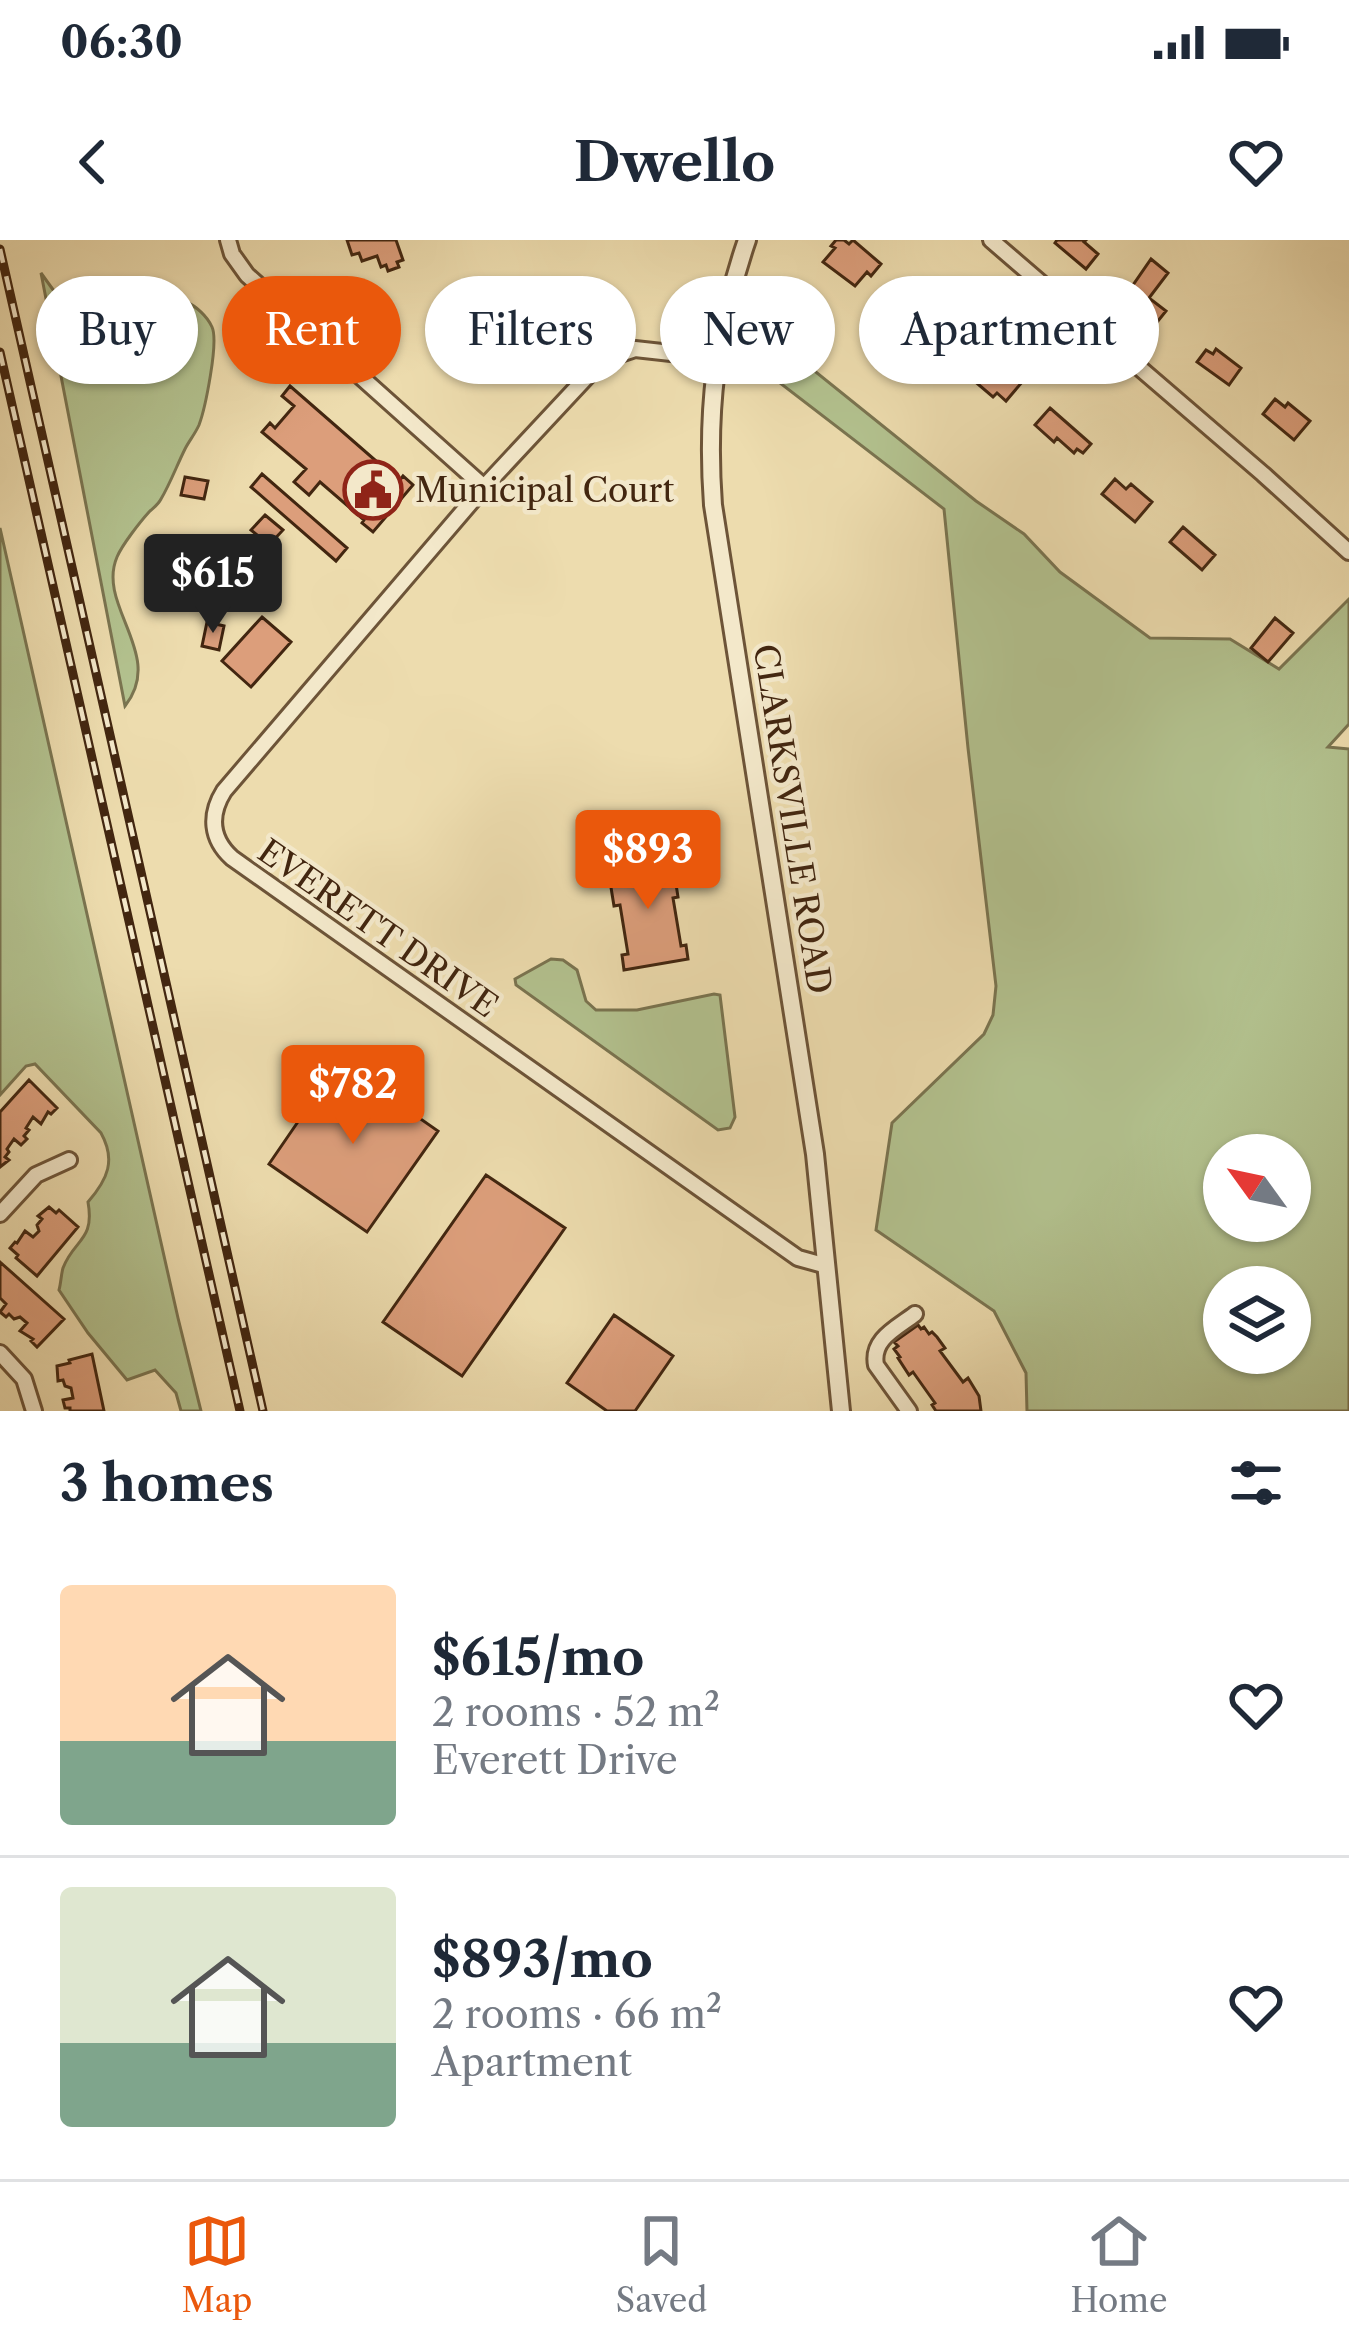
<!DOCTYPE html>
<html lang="en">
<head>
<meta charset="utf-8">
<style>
  body { margin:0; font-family:"Libre Caslon Text",serif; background:#f2f2f3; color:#1f2937; height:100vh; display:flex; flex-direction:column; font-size:45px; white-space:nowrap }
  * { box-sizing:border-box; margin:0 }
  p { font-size:39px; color:#747a83 }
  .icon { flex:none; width:66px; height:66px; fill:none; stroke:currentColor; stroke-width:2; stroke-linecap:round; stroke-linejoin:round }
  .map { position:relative; height:1171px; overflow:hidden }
  .panel { display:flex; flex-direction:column; background:#fff; flex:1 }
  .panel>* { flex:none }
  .top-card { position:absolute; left:36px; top:36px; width:1278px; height:108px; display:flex; gap:24px }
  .needle { width:78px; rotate:303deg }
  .buttons { position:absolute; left:1203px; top:894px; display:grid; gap:24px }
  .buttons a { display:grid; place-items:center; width:108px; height:108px; border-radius:50%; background:#fff; box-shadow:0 3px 9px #0004; font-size:60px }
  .price { position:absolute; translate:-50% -102px; padding:0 27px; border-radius:12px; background:#ea580c; color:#fff; font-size:39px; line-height:78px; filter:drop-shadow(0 3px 6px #0008) }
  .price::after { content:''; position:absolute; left:50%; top:72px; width:36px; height:27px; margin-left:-18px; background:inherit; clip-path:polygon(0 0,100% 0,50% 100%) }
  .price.selected { background:#222; color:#fff }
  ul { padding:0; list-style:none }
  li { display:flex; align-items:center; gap:36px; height:300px; padding:0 60px }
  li+li { border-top:3px solid #e0e1e3 }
  li span { display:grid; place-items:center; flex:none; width:336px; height:240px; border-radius:12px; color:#555 }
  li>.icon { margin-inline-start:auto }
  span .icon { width:144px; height:144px; fill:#fffc; stroke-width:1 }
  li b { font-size:51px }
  h2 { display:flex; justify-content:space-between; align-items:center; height:144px; padding:0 60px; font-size:51px }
  .chip { padding:0 42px; border-radius:54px; background:#fff; box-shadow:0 3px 9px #0004; font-size:42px; line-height:108px }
  .chip.selected { background:#ea580c; color:#fff }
  .status { display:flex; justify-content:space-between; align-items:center; height:84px; padding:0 60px; background:#fff; direction:ltr }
  .status svg { height:33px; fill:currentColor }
  header { display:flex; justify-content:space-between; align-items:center; height:156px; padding:0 60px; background:#fff; font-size:54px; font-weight:700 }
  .menu { display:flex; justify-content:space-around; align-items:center; height:168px; border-top:3px solid #e0e1e3; background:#fff; font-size:33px; color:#747a83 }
  .menu a { display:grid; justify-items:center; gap:6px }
  .menu .selected { color:#ea580c }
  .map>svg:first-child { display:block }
  .green { fill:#b3c28f; stroke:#7a7450; stroke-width:3; fill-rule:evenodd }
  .building { fill:#dc9e7b; stroke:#422610; stroke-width:3 }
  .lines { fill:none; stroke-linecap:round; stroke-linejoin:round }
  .minor-casing { stroke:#6d5438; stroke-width:20 }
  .tertiary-casing { stroke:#6d5438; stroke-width:22 }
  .minor { stroke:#f3e8ca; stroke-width:14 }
  .tertiary { stroke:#f3e8ca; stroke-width:16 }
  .rail-casing { stroke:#422610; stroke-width:9 }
  .rail { stroke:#f3e8ca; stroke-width:4.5; stroke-dasharray:14; stroke-linecap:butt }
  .labels { text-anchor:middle; stroke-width:9; stroke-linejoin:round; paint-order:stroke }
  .poi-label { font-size:33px; fill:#422610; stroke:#f3e8ca; text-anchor:start }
  .street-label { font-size:33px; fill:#422610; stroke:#f3e8ca }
</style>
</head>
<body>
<div class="status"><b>06:30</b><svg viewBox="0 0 49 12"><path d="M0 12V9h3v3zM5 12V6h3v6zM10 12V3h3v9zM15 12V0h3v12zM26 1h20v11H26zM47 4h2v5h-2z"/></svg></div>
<header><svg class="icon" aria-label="back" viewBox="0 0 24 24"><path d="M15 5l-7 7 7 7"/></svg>Dwello<svg class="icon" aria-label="heart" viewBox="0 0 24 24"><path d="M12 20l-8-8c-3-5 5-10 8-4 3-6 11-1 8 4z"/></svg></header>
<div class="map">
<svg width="1349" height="1171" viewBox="0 0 1349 1171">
  <rect width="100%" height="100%" fill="#eddcae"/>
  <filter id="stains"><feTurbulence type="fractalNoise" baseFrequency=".00167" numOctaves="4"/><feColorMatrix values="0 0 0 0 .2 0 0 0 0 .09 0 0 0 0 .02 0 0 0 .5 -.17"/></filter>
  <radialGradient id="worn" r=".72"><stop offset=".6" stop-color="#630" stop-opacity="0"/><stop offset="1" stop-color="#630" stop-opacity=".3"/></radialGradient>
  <path class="green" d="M41 33 67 69 83 78 109 69 186 62C196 66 207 76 212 87 219 102 205 169 199 185 195 194 189 201 185 209 177 225 170 244 161 259 158 265 154 267 149 272 140 282 122 305 117 317 96 366 166 415 125 466Z
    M757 88 765 91 976 261 1024 294 1060 332 1150 398 1230 399 1279 429 1349 359V484L1328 507 1349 509V1171H1027L1026 1133 994 1071 876 990 892 883 984 794 993 775 996 746 968 508 944 269 754 123 742 105 747 92ZM1224 915H1290V981H1224ZM1224 1047H1290V1113H1224Z
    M0 288 178 1078 201 1171H181L176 1153 155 1130 127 1140 88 1093 59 1050C61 1043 61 1035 63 1028 74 999 95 1001 88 962 108 939 116 920 101 893L35 824 26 826 0 855Z
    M551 719 563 720 577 730 586 761 596 770H637L714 754 720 755 735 877 730 888 718 890 516 745 515 739Z"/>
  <path class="building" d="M347 0H396L403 20 397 22 399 27 388 31 386 25 381 27 377 16 362 21 359 13 352 15Z
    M836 0H844L849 4 853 0 881 24 871 36 867 32 855 46 823 22 835 8 831 6Z
    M1057 0H1086L1084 2 1098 14 1086 29 1055 3Z
    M1151 19 1168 33 1149 58 1166 71 1154 86 1122 61Z
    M918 61 940 78 937 82 943 87 931 102 924 97 920 102 899 84Z
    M1216 109 1241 128 1229 145 1197 122 1206 110 1213 114Z
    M984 111 1023 141 1006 161 997 153 993 157 965 133Z
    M290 146 399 241 403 236 413 245 373 292 362 283 364 280 320 242 309 255 294 242 306 229 262 192 270 183 275 188 294 166 282 156Z
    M1275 159 1285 167 1288 163 1310 181 1294 200 1263 174Z
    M1050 168 1091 204 1083 213 1077 209 1074 213 1057 198 1054 202 1035 185Z
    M262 234 347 308 336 321 251 247Z
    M185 237 208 241 204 259 181 255Z
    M1115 239 1126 249 1131 244 1152 262 1135 282 1102 254Z
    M265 275 283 290 269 305 251 290Z
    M1183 287 1215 315 1202 330 1170 302Z
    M262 377 291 402 251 447 222 421Z
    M1275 378 1293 393 1268 422 1251 408Z
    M207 382 224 386 219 410 202 406Z
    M653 616 654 621 672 618 678 657 673 658 681 706 686 705 688 719 624 730 622 715 628 714 620 665 614 666 608 629 626 626 625 621Z
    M339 822 438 891 367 992 269 924Z
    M29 840 57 868 51 874 48 872 41 884 33 877 26 888 29 890 24 896 27 899 21 905 14 899 7 909 9 912 5 917 9 920 0 927V872Z
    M486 935 565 988 462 1136 383 1082Z
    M49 967 56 973 59 970 78 987 37 1036 16 1018 18 1015 10 1008 15 1002 17 1003 25 991 33 997 39 991 37 985 42 979 38 976Z
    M0 1022 64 1079 37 1107 31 1101 33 1099 20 1091 27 1083 20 1077 14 1079 9 1074 6 1077 0 1072 6 1064 0 1058Z
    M614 1075 673 1116 635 1171H607L567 1143Z
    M918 1085 921 1089 924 1087 929 1094 932 1092 937 1097 945 1108 940 1111 963 1142 968 1138 979 1156 981 1171H936L932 1165 935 1163 913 1132 909 1135 898 1118 900 1117 894 1109 898 1106 894 1102Z
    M92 1114 104 1171H70V1168H65L63 1160 73 1158 71 1148 65 1146 63 1140 58 1141 57 1126 70 1123 69 1120Z"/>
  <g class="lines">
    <defs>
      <path id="minor" d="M228 0 232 14 247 35 484 247
        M991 0 1263 234 1349 312
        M716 118 635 109 608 118 595 128 484 247 224 551C209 575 211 599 232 618L798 1018 827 1026
        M0 974 36 935 69 920
        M0 1113 24 1139 34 1171
        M909 1171 876 1125C871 1099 897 1088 915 1074"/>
      <path id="tertiary" d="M747 0C716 90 706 170 713 265L815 914 841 1171"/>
    </defs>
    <use href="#minor" class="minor-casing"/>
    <use href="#tertiary" class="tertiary-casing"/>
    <use href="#minor" class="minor"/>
    <use href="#tertiary" class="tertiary"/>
    <defs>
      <path id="rail" d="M0 9 263 1171
        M0 112 240 1171"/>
    </defs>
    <use href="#rail" class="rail-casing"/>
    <use href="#rail" class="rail"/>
  </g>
  <defs>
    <symbol id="civic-ring" viewBox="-11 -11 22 22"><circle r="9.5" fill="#f3e8ca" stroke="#8f2418" stroke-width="1.5"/><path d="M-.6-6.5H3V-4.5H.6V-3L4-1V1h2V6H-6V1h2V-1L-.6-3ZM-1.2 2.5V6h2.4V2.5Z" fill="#8f2418"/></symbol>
  </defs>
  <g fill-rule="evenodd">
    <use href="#civic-ring" x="340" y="217" width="66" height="66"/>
  </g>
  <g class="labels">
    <g class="poi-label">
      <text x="415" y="262">Municipal Court</text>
    </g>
    <g class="street-label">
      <text transform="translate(793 579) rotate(81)" y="12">CLARKSVILLE ROAD</text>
      <text transform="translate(378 688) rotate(35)" y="12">EVERETT DRIVE</text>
    </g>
  </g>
  <rect width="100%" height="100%" filter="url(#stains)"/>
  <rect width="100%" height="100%" fill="url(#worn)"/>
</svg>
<div class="buttons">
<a><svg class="needle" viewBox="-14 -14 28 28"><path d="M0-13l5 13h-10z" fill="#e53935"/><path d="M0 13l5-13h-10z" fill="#747a83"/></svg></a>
<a><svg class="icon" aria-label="layers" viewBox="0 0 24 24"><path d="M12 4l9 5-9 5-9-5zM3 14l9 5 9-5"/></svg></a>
</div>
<b class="price selected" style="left:213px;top:396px">$615</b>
<b class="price" style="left:648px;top:672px">$893</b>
<b class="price" style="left:353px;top:907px">$782</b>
<div class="top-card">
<a class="chip">Buy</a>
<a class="chip selected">Rent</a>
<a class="chip">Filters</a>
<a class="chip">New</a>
<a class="chip">Apartment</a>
</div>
</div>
<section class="panel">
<h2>3 homes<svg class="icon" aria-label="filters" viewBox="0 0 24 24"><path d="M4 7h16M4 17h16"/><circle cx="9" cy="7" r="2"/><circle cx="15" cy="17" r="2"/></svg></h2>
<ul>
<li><span style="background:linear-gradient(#ffd9b3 65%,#7fa58c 0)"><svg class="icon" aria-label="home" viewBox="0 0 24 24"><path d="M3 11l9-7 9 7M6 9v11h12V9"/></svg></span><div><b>$615/mo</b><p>2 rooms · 52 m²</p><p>Everett Drive</p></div><svg class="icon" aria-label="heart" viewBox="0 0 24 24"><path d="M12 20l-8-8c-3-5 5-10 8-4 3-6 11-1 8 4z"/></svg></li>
<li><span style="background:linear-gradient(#dfe7d0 65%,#7fa58c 0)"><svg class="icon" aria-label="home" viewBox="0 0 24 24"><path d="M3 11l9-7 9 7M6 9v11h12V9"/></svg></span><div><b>$893/mo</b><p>2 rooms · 66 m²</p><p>Apartment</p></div><svg class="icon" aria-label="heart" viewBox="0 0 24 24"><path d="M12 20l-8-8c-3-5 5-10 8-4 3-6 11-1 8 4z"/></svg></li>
</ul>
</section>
<nav class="menu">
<a class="selected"><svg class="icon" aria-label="map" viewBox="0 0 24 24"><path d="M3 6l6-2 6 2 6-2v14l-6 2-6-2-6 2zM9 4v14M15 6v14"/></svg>Map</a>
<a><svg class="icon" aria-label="saved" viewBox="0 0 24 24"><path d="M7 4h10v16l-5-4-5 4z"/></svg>Saved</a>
<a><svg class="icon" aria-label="home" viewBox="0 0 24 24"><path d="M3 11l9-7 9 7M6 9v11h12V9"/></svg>Home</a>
</nav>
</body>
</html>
